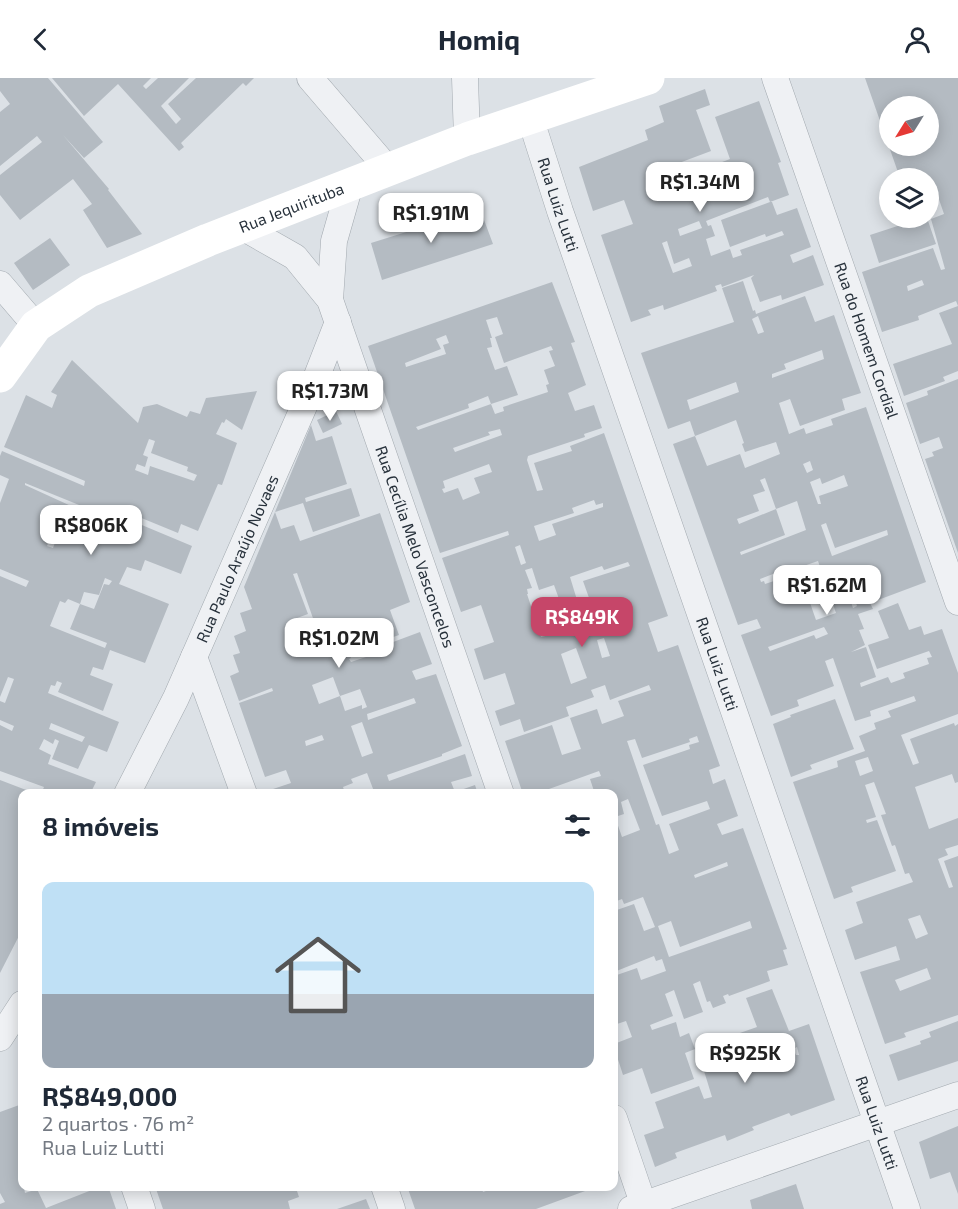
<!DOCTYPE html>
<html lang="pt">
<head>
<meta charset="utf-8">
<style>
  body { margin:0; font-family:"Exo 2",sans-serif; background:#f6f6f7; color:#1f2937; height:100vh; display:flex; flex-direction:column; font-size:22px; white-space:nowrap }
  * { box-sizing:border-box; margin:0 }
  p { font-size:20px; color:#747a83 }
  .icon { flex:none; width:33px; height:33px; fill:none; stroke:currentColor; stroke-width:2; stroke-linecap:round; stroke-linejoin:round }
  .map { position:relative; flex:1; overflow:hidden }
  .details { position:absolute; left:18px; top:711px; width:600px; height:402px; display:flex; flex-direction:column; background:#fff; border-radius:12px; box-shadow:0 3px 15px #0003 }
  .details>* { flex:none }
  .needle { width:39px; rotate:233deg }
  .controls { position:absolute; left:879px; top:18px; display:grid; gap:12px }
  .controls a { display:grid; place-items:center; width:60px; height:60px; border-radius:50%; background:#fff; box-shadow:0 3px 15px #0003; font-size:30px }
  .price { position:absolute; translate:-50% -51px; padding:0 14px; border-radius:12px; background:#fff; color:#222; font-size:20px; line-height:39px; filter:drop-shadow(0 2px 3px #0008) }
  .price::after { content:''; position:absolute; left:50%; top:36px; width:18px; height:14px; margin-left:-9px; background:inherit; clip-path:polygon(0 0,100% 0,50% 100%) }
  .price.selected { background:#c64669; color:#fff }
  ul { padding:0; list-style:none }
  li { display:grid; align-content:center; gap:12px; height:318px; padding:0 24px }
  li span { display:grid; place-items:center; height:186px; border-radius:12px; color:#555 }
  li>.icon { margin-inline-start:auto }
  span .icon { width:108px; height:108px; fill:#fffc; stroke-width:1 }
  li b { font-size:26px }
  h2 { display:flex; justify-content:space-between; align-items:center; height:72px; padding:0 24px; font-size:26px }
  header { display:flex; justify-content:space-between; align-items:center; height:78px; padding:0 24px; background:#fff; font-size:27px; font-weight:700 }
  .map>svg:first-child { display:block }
  .building { fill:#b4bbc2; fill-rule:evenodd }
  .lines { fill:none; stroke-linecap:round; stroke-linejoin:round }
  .street-casing { stroke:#a2a9af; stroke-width:27 }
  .street { stroke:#eff1f4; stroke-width:26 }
  .secondary { stroke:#fff; stroke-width:33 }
  .labels { text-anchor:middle; stroke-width:4.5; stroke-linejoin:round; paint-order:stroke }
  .street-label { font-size:16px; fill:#27313b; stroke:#ebf0f3 }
</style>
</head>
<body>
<header><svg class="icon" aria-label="back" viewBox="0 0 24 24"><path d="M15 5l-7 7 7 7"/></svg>Homiq<svg class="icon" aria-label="person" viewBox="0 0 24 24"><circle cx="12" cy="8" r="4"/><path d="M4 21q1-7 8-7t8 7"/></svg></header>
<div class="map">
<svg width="958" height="1131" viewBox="0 0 958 1131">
  <rect width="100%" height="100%" fill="#dce1e6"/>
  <path class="building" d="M0 0H48L103 64 84 80 63 57 109 111 108 112 142 156 107 170 83 132 92 126 73 101 20 142 0 117V97L42 64 37 58 0 88V34L10 26 0 13Z
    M52 0H151L143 8 146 11 158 0H189L161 28 176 46 181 41 168 26 196 0H254L246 8 243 5 181 65 184 69 179 73 118 6 84 38Z
    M865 0H958V228L956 223 918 238 919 242 882 254 862 194 933 170 941 192 945 191 931 141 944 136 932 101 900 100ZM890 28H928V68H890ZM922 202 924 207 908 213 907 208Z
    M705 11 710 27 696 32 711 73 679 85 690 118 716 108 709 89 730 81 715 39 759 23 781 84 778 85 789 117 770 124H772L777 137 797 130 811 169 790 177 793 185 813 177 824 207 782 222 781 217 760 224 751 200 754 197 722 209 721 206 715 208 717 213 664 232 663 227 648 232 651 237 631 244 601 157 633 146 624 122 593 133 579 89 648 62 645 52 664 44 659 28ZM768 119 770 124 721 142 730 169 765 156 766 159 782 153 784 157 740 172 742 177 733 180 730 171 711 178 706 161 715 158 711 147 708 148 706 143ZM699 143 702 150 680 158 678 151ZM667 163 674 186 689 180 692 188 673 195 662 165Z
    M480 131 493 166 382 202 371 165Z
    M922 140H927L936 166 879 185 870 157Z
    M50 160 70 187 33 212 14 185Z
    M743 203 753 233 755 232 756 236 805 218 815 244 834 237 861 315 842 321 845 332 800 348 790 321 779 325 789 356 804 350 806 356 833 347 831 341 866 329 926 504 870 525 873 531 858 536 864 551 859 552 865 567 851 574 866 569 876 599 860 605 861 609 888 599 891 605 905 600 903 595 929 586 927 580 932 579 929 573 877 591 868 567 889 560 878 533 898 525 909 552 921 548 924 557 942 551 958 595V636L901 657 913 687 919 685 910 661 954 645 955 648 958 646V704L955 705 952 696 915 709 929 751 958 740V767L945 771 948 777 938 781 949 810 953 809 944 783 958 778V937L904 955 906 959 885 966 860 894 900 882 896 868 855 882 845 852 863 845 856 824 913 804 909 795 905 796 895 767 892 768 881 737 886 736 874 704 865 707 876 739 866 742 867 745 877 742 896 793 851 809 853 814 834 821 793 704 838 689 837 683 865 673 859 658 876 651 874 645 891 639 888 633 916 623 914 618 870 633 871 638 855 643 833 580 825 583 834 608 797 622 799 628 771 638 741 557 761 550 757 541 738 547 673 366 695 358 690 343 668 351 641 275 734 244 722 210ZM758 238 764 254 758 256 752 241ZM822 272 824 281 772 300V296L786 291 784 286ZM736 304 739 314 690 332 687 322ZM736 342 744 365 742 366 745 374 776 364 780 376 745 390 740 376 707 388 695 358ZM810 383 813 392 807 395 803 386ZM844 397 848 408 819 418 821 426H818L810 404 820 400 822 406ZM765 400 776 431 797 423 806 452 741 477 740 474 785 457 776 431 739 446 737 441 759 433 753 417 765 413 760 402ZM826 445 835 470 887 452 888 457 832 478 821 447ZM818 483 836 535 816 542 809 522 815 520 804 493 765 506 764 503 761 504 760 501 791 489 792 492ZM850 507 857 528 853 530 846 509ZM824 549 828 556 816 561 814 557 770 573 768 569ZM868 679 873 693 860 698 855 683ZM920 837 928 856 916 861 908 841ZM927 890 931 901 900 913 895 902Z
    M552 204 575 264 571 265 586 307 568 315 575 333 594 327 602 350 584 356 585 359 528 378 527 382 537 413 543 412 534 385 572 373 570 368 604 355 668 538 648 545 658 574 678 567 720 688 709 692 713 706 725 701 738 738 717 746 722 757 743 750 787 871 783 872 788 887 767 893 770 903 729 918 728 916 723 918 726 925 713 930 710 923 707 924 700 903 693 906 703 934 684 941 674 912 665 916 673 938 650 947 652 952 676 944 680 959 689 955 695 971 685 975 694 1001 651 1016 642 990 623 997 614 969V966L632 959 626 943 614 947V898L637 890 641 902 666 893 662 881 656 883 654 878 614 894V833L634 826 644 853 655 849 643 819 624 826 622 821 614 824V716H595L590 701 601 698 599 693 549 711 550 716H523L505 663 552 647 562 677 581 671 570 640 597 631 602 646 624 638 618 623 651 612 649 607 610 622 605 607 591 612 594 619 566 629 569 638 524 654 520 641 500 648 495 633 515 626 505 595 484 602 474 571 494 564 481 527 461 534 442 480 509 457 508 453 440 475 368 268ZM497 239 503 256 495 259 504 285 551 268 553 272 549 273 555 288 544 292 549 306 546 307 548 314 503 329 504 333 495 336 491 326 418 352 416 349 469 330 468 326 488 318 491 326 518 317 507 288 495 292 487 270 492 269 490 260H492L486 242ZM446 257 449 265 443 267 446 276 406 289 405 285 441 271 436 261ZM500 351 502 357 455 374 453 370 490 357 488 354ZM489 386 492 394 474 400 480 415 463 422 458 410 444 415 442 411 445 410 443 403ZM594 422 596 427 603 425V429L552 446 556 457 539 463 534 448 574 435 572 430ZM520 467 526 485 521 487 515 469ZM628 484 630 488 583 503 593 531 581 535 570 499 602 488 604 492ZM532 490 539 512 554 507 568 546 549 553 550 557 541 559 527 516H528L527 511 532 510 525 492ZM604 560 610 578 602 580 597 562ZM576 570 587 600 571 606 561 576ZM697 658 699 664 689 667 690 671 643 687 662 738 707 723 710 731 669 746 679 772 669 776 659 746 656 747 627 663 635 661 642 680 690 664 689 661ZM628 721 640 752 622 759 615 739 624 736 621 724ZM727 784 728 788 695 800 694 797ZM671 843 680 869 750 843 752 850 669 879 658 848Z
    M958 228V293L943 299 945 303 904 318 893 286 952 266 939 235Z
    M72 282 138 345 143 329 157 326 187 339 190 333 200 336 206 320 257 313 242 352 226 341 224 345 222 344 216 356 237 365 222 407 218 406 198 453 181 446 178 455 139 439 137 445 192 468 181 496 145 482 141 493 127 489 119 506 169 526 145 585 110 572 103 592 93 589 90 597 113 606 103 633 58 614 62 605 57 603 55 608 51 607 48 615 119 644 107 674 89 667 78 691 52 681 59 663 55 661 53 666 44 661 39 671 51 677 48 686 96 704 90 716H41L44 709 0 693V647L12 653 14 648 0 642V623L5 625 14 601 8 599 0 619V498L26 509 29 503 0 491V425L9 401 0 397V378L2 373 84 408 85 403 4 369 26 317 52 330 57 317 51 314ZM149 361 155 363 151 375 188 389 187 393 197 397 194 403 150 388 148 397 135 392 137 386 145 389 148 379 143 377ZM25 405 84 429 82 433 25 407ZM59 441 63 443 53 470 47 468ZM105 500 112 503 109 507 104 506 94 531 80 526 70 551 107 565 105 570 50 548 60 523 65 525 68 521 80 526 84 514 99 517ZM51 645 85 659 82 664 49 651Z
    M958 301V475L925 381 934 378 932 374 943 370 939 359 920 366 906 325 928 317 927 313Z
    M336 333 342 346 323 355 317 342Z
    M311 347 316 363 332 358 347 406 305 420 306 424 351 410 360 438 313 454 303 425 275 434Z
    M275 434 281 451 294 447 300 463 380 435 410 524 390 532 399 557 358 571V568L348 572 351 580 349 581 351 584 378 575 377 570 420 554 432 586 412 593 416 602 436 596 462 668 442 676V678L387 697 389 703 465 676 472 698 451 704 455 714 475 707 478 716H375L367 695 351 701 353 705 343 709 345 715 343 716H272L270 712 291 705 286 692 265 699 239 625 273 613 272 610 239 623 230 598 239 594 233 577 240 575 234 558 246 553 240 535 252 531 244 509ZM297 495 320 560 290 572 286 561 303 556 297 540 308 536 293 496ZM333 599 340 618 360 611 367 629 362 631V627L345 633 340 618 319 626 312 607ZM414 620 416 625 368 642 367 636ZM362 644 373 675 362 679 351 648ZM322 657 324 662 306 668 305 663Z
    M835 621 854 671 810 687 812 691 791 699 773 646 791 639 790 637Z
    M0 702 34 715 22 716V852L0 895Z
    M772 911 789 953 809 946 835 1022 791 1038 789 1035 752 1049 754 1052 727 1063 725 1057 675 1075 677 1080 655 1089 644 1057 664 1050 655 1024 699 1008 704 1021 712 1019 697 970 757 949 746 920ZM791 966 793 971 797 969 799 977H796L795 975 747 989 745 983Z
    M958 943V983L898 1003 889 977 921 966 920 963 931 959 929 954Z
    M22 1026V1096H21L25 1115 37 1111 46 1130 102 1108H108L116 1131H0V1126L5 1124 0 1115V1034Z
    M958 1048V1116L950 1094 930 1101 919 1064Z
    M796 1106 804 1131H752L750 1122Z
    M155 1108H300V1109L296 1110 299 1119 288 1123 290 1131H163Z
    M407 1108H481L483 1114 500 1108 596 1109 536 1131H415Z
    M366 1121 370 1131H337Z"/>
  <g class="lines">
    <defs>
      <g id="street">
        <path d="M310 0 388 91"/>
        <path d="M465 0 467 61"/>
        <path id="s1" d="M775 0 958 524"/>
        <path id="s2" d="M530 39 560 133 907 1131"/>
        <path id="s3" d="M244 150 295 179 330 222 501 716"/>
        <path d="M0 206 36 248"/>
        <path d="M330 222 334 163 350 107"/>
        <path d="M194 579 244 716"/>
        <path id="s4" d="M127 716 176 620 315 303 338 244"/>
        <path d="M0 960 22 926"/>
        <path d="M614 1040 645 1131"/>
        <path d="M134 1108 142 1131"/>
        <path d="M384 1108 392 1131"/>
        <path d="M631 1131 958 1017"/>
      </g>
    </defs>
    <use href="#street" class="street-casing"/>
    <use href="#street" class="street"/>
    <path class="secondary" id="s5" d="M0 298 36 248 89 213 208 162 467 61 648 0"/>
  </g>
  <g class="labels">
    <g class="street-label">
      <text dy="6" stroke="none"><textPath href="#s2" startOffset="92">Rua Luiz Lutti</textPath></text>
      <text dy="6" stroke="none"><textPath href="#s5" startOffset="344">Rua Jequirituba</textPath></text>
      <text dy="6" stroke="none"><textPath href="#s1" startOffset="278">Rua do Homem Cordial</textPath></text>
      <text dy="6" stroke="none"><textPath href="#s3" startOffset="375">Rua Cecília Melo Vasconcelos</textPath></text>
      <text dy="6" stroke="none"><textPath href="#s4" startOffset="260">Rua Paulo Araújo Novaes</textPath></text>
      <text dy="6" stroke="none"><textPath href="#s2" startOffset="578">Rua Luiz Lutti</textPath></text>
      <text dy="6" stroke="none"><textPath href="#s2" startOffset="1064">Rua Luiz Lutti</textPath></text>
    </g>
  </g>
</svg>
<div class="controls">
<a><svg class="needle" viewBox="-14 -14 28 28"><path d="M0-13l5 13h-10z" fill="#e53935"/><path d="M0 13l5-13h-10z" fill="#747a83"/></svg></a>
<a><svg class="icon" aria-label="layers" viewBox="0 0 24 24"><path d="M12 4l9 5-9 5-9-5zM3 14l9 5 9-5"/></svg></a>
</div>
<b class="price" style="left:700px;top:135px">R$1.34M</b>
<b class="price" style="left:431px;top:166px">R$1.91M</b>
<b class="price" style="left:330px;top:344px">R$1.73M</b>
<b class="price" style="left:91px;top:478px">R$806K</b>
<b class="price" style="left:827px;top:538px">R$1.62M</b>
<b class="price selected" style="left:582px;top:570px">R$849K</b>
<b class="price" style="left:339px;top:591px">R$1.02M</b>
<b class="price" style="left:745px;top:1006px">R$925K</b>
<section class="details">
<h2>8 imóveis<svg class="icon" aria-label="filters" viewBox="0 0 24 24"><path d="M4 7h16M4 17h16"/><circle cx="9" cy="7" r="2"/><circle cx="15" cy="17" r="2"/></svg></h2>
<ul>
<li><span style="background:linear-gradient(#bfe0f5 60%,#9aa5b1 0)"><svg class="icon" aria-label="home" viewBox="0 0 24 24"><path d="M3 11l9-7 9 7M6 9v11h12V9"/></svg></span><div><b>R$849,000</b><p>2 quartos · 76 m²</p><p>Rua Luiz Lutti</p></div></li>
</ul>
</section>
</div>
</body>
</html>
